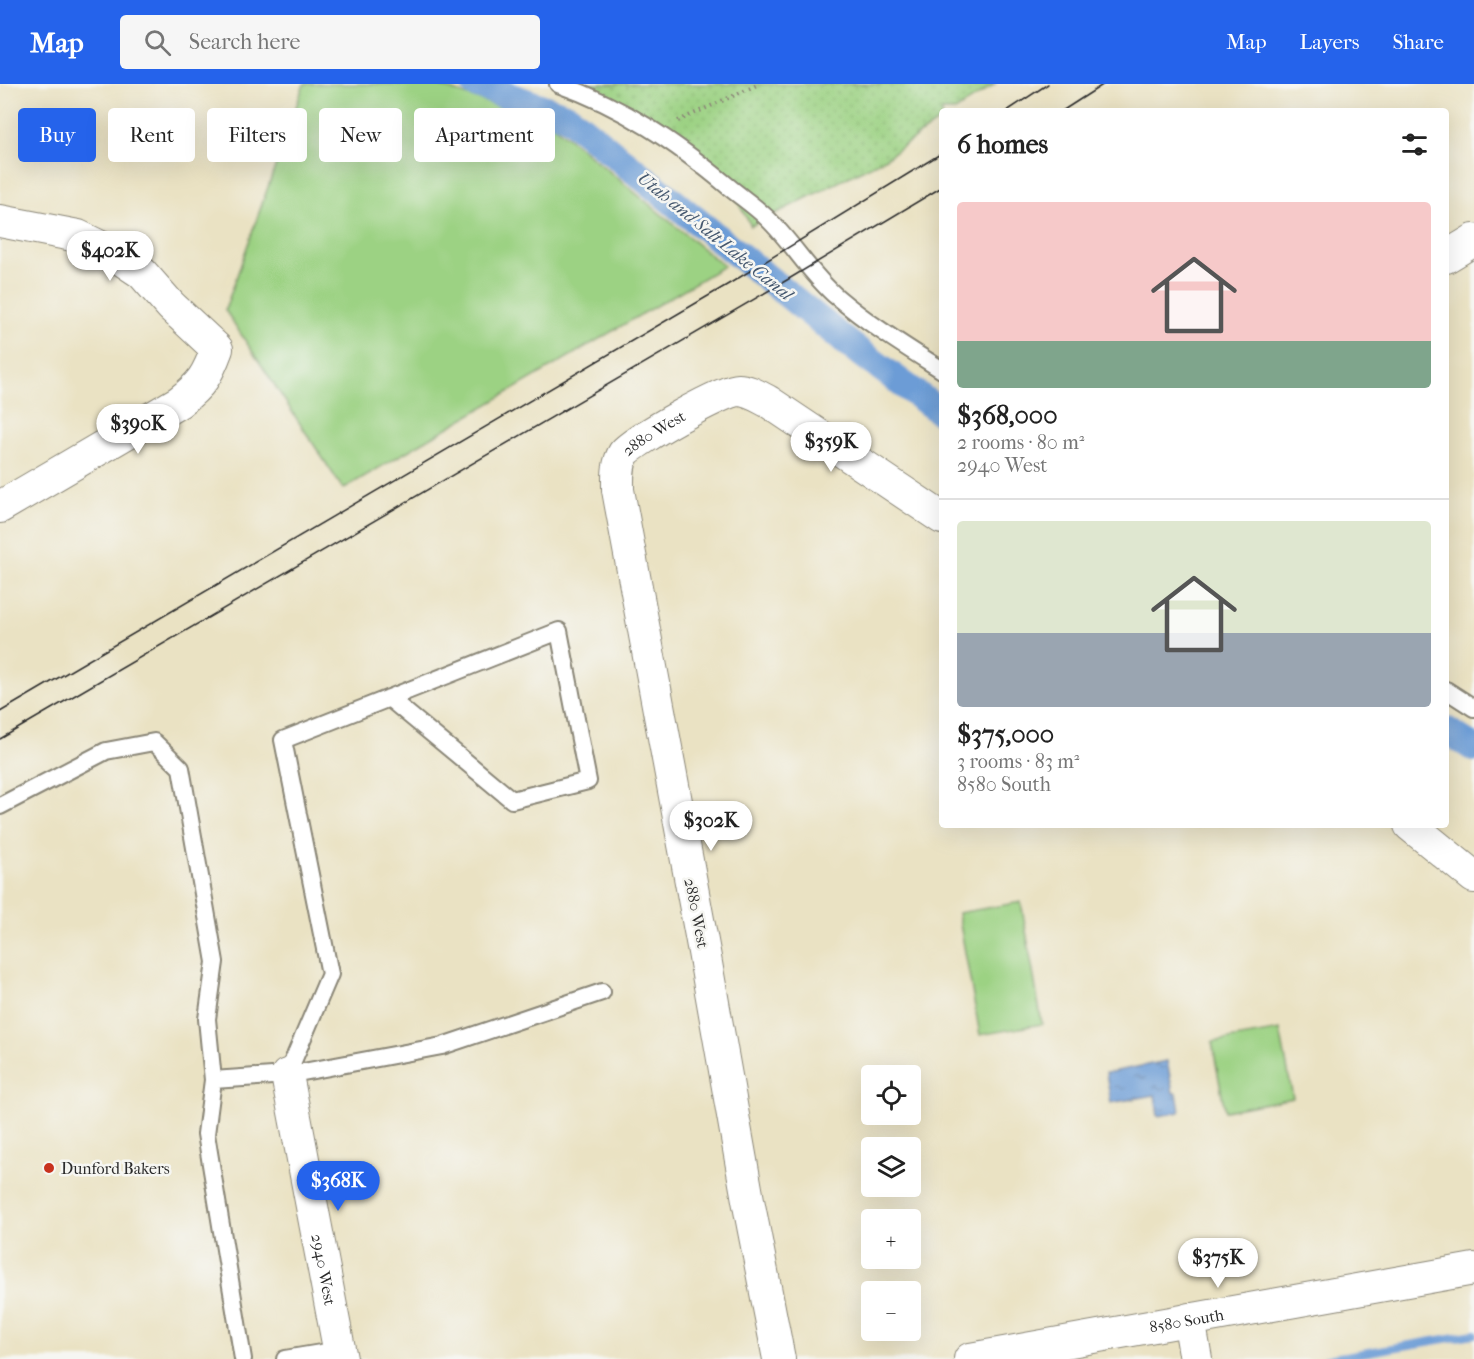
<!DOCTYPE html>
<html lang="en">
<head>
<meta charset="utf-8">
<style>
  body { margin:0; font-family:"IM FELL French Canon",serif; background:#f6f6f6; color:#222; height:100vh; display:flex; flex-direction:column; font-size:22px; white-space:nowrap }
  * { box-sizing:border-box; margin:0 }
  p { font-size:20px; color:#767676 }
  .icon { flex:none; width:33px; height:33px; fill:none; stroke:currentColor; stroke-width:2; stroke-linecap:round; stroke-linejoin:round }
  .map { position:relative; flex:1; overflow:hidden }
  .side { position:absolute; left:939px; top:24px; width:510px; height:720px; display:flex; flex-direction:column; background:#fff; border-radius:6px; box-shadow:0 6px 24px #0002 }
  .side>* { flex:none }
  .guide { position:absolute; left:18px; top:24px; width:570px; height:54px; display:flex; gap:12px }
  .controls { position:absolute; left:861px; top:981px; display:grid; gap:12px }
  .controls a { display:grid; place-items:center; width:60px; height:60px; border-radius:6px; background:#fff; box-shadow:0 6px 24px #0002; font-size:30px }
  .price { position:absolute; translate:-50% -51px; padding:0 14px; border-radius:21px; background:#fff; color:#222; font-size:20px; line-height:39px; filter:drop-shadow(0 2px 3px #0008) }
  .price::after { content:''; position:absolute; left:50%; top:36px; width:18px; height:14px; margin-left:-9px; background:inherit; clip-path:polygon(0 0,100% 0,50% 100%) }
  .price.selected { background:#2563eb; color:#fff }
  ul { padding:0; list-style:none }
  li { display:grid; align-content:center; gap:12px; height:318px; padding:0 18px }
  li+li { border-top:2px solid #e0e0e0 }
  li span { display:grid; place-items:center; height:186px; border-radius:6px; color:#555 }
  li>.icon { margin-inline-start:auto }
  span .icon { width:108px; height:108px; fill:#fffc; stroke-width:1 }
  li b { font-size:26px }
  h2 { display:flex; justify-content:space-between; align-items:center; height:72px; padding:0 18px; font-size:26px }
  .tag { padding:0 21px; border-radius:6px; background:#fff; box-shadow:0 6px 24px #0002; font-size:21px; line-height:54px }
  .tag.selected { background:#2563eb; color:#fff }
  header { display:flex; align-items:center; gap:36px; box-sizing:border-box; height:84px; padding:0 30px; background:#2563eb; color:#fff }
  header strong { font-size:28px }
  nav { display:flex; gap:33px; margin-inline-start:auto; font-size:21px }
  .search { width:420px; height:54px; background:#f6f6f6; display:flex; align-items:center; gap:15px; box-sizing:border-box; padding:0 21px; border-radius:6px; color:#767676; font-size:22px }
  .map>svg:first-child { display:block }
  .grass { fill:url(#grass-dots); stroke:#647e57; stroke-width:1.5 }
  .park { fill:#9cd283; stroke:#647e57; stroke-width:1.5 }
  .water { fill:url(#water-ripples); stroke:#4c6480; stroke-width:1.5 }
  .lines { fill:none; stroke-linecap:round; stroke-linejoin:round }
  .stream { stroke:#6c9cd6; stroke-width:8 }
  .canal { stroke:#6c9cd6; stroke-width:28 }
  .service-casing { stroke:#8a8677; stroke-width:20 }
  .minor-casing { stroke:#8a8677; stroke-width:34 }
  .path { stroke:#8a8677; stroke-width:4; stroke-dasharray:1.5 4.5; stroke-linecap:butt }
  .service { stroke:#fff; stroke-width:16 }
  .minor { stroke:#fff; stroke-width:32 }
  .tram { stroke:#2b2b2b; stroke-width:1.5 }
  .poi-dot { fill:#c8321e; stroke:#f6f6f2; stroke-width:2 }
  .labels { text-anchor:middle; stroke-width:5; stroke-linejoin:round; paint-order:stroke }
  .street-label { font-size:16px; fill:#2b2b2b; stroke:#f6f6f2 }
  .poi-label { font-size:16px; fill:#2b2b2b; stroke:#f6f6f2; text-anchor:start }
  .water-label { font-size:18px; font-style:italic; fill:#45586f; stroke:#f6f6f2 }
</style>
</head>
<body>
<header>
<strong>Map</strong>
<div class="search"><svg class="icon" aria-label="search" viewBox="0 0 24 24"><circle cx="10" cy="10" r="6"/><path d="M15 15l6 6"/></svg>Search here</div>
<nav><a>Map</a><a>Layers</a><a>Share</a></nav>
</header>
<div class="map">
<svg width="1474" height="1275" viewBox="0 0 1474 1275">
  <defs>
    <pattern id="grass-dots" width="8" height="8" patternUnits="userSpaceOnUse" patternTransform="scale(1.5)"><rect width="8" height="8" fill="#9cd283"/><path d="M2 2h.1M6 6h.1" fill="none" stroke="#87b471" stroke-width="1.8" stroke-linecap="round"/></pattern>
    <pattern id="water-ripples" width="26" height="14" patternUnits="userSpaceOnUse" patternTransform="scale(1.5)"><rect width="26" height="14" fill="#6c9cd6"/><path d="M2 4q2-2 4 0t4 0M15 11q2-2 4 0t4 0" fill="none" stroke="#597fae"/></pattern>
  </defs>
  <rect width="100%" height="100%" fill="#f6f6f2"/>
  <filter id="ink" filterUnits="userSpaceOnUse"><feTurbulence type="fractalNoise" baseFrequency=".0167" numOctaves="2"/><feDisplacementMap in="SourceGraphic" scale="12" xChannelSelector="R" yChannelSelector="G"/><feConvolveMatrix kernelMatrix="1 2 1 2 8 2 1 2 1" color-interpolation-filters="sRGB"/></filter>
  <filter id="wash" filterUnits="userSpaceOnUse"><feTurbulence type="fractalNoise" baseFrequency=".008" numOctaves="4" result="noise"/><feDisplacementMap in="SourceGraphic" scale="24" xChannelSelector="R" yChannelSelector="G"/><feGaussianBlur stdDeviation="1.35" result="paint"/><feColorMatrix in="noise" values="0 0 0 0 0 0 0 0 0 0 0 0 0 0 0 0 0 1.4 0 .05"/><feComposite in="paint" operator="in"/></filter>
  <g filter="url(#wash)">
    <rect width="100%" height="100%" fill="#eae2c3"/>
    <path class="grass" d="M584 0H995L955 27H942V35L884 75 751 142 726 97 657 48 634 25Z"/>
    <path class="park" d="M304 0H434L554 42 724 182 343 405 225 226Z
      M1021 818 1042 940 980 951 958 829Z
      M1280 946 1293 1014 1225 1027 1212 958Z"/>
    <path class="water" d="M1167 977 1173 1009H1177L1180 1028 1158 1032 1155 1011 1111 1019 1106 989Z"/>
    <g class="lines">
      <path class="stream" d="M1327 1275 1474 1250"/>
      <path class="canal" d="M475 0 568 33 849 260 942 329
        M1446 646 1474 664"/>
    </g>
  </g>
  <g filter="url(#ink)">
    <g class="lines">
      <defs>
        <path id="service" d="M558 0C624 23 675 58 729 103 741 113 756 123 767 134 793 159 810 190 837 213 870 241 906 263 942 286
          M1446 606 1474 624
          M0 722 106 667 154 658 181 684 215 878 207 935 213 996 287 991 442 962 602 908
          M287 991 330 890 283 656 559 547 588 697 512 716 389 614
          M213 996 206 1050 243 1275
          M285 1275 339 1266"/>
        <g id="minor">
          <path d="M0 137 78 152 109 167 142 189 171 222 217 265C207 292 202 300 179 318L0 423"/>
          <path d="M1446 173 1474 156"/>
          <path d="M1410 741 1474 793"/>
          <path id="s1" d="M287 991 341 1275"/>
          <path d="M1189 1235 1196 1275"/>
          <path id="s2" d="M779 1275 748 1116 704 868 618 406C618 393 617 380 624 369 633 357 725 305 738 306 749 306 759 313 769 318L942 434"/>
          <path id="s3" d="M970 1275 1474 1185"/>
        </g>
      </defs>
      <use href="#service" class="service-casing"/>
      <use href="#minor" class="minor-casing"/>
      <path class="path" d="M678 37 759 0"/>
      <use href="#service" class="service"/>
      <use href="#minor" class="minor"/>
      <path class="tram" d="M1007 27 1048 0
        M1062 27 1104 0
        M0 628 732 198 942 69
        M0 655 787 196 942 103"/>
    </g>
  </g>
  <circle class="poi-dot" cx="49" cy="1084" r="6"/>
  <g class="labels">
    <g class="street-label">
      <text dy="6" stroke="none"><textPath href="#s2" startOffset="958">2880 West</textPath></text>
      <text transform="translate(697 829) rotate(79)" y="6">2880 West</text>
      <text dy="6" stroke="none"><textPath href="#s1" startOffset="198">2940 West</textPath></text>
      <text dy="6" stroke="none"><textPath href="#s3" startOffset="220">8580 South</textPath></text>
    </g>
    <g class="poi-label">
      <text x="61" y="1090">Dunford Bakers</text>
    </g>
    <g class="water-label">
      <text transform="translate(715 152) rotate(39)" y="6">Utah and Salt Lake Canal</text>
    </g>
  </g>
</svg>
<div class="controls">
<a><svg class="icon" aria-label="locate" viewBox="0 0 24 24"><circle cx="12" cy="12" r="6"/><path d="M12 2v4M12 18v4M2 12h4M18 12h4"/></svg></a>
<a><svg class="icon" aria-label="layers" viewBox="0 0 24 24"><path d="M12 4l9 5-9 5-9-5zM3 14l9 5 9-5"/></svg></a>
<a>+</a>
<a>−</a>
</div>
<b class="price" style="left:110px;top:198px">$402K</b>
<b class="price" style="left:138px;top:371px">$390K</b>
<b class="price" style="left:831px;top:389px">$359K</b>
<b class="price" style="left:711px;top:768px">$302K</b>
<b class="price selected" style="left:338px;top:1128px">$368K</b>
<b class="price" style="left:1218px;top:1205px">$375K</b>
<div class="guide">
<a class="tag selected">Buy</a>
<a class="tag">Rent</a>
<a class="tag">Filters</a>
<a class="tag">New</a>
<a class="tag">Apartment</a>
</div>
<section class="side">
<h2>6 homes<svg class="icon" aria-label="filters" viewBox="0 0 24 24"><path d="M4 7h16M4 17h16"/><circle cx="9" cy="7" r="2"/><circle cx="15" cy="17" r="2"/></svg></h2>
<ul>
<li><span style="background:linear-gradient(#f6c9c9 75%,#7fa58c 0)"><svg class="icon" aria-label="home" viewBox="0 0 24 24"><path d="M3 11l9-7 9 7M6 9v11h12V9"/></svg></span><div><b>$368,000</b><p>2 rooms · 80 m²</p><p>2940 West</p></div></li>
<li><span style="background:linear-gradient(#dfe7d0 60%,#9aa5b1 0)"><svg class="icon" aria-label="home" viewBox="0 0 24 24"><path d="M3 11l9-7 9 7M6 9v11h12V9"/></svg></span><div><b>$375,000</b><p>3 rooms · 83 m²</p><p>8580 South</p></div></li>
</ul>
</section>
</div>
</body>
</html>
